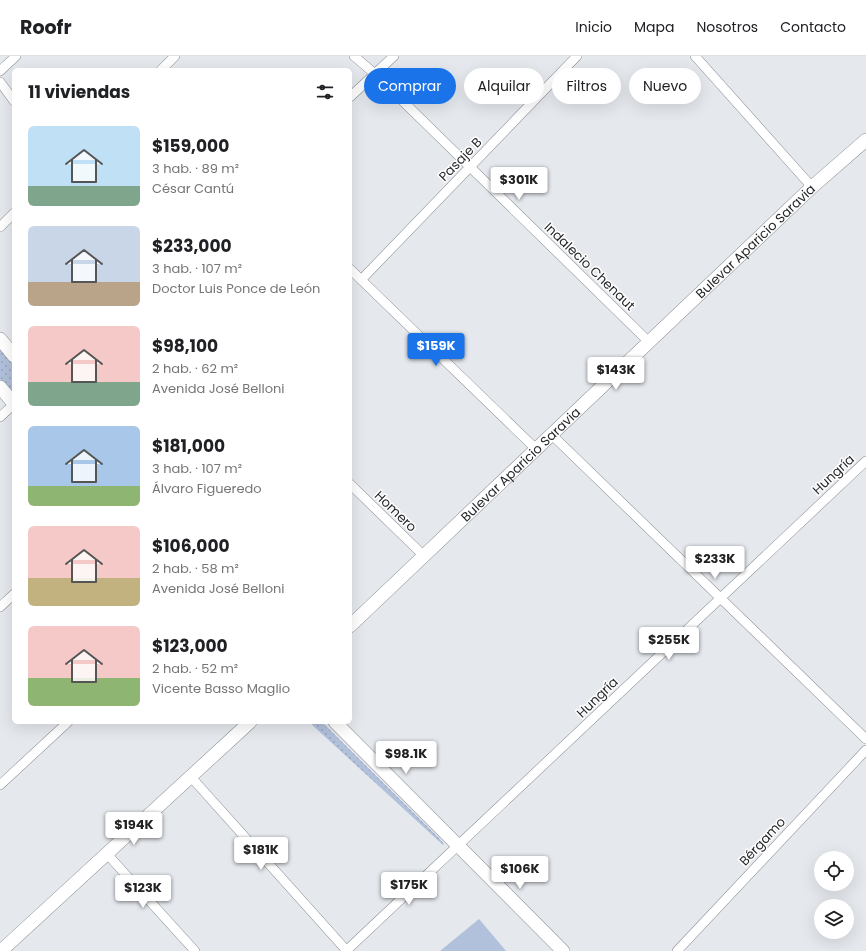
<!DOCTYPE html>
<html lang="es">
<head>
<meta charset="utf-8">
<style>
  body { margin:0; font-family:Poppins,sans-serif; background:#f6f6f6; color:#202124; height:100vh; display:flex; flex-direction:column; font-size:15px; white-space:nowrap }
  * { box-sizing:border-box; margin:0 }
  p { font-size:13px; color:#757577 }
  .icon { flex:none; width:22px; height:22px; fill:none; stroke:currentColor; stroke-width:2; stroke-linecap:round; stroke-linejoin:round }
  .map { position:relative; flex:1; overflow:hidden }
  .panel { position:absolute; left:12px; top:12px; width:340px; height:656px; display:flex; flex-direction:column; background:#fff; border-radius:6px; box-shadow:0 4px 16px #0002 }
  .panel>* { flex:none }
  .hud { position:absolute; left:364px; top:12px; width:380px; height:36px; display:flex; gap:8px }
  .buttons { position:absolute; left:814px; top:795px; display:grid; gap:8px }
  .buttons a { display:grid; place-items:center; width:40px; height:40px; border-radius:50%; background:#fff; box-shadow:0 4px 16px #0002; font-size:20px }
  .price { position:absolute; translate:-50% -34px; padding:0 9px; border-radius:4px; background:#fff; color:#222; font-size:13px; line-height:26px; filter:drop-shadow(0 1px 2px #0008) }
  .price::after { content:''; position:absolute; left:50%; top:24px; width:12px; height:9px; margin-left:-6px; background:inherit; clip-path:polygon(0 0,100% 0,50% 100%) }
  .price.active { background:#1a73e8; color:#fff }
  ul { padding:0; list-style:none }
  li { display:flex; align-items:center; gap:12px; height:100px; padding:0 16px }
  li span { display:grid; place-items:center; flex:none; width:112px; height:80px; border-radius:6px; color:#555 }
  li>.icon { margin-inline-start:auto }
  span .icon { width:48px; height:48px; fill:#fffc; stroke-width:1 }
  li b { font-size:17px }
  h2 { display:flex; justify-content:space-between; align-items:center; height:48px; padding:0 16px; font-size:17px }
  .chip { padding:0 14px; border-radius:18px; background:#fff; box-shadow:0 4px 16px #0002; font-size:14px; line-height:36px }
  .chip.active { background:#1a73e8; color:#fff }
  header { display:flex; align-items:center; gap:24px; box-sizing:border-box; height:56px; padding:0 20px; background:#fff; border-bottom:1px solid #e0e0e0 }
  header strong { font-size:19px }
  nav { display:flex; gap:22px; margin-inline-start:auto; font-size:14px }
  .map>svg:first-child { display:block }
  .grass { fill:url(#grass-dots) }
  .pitch { fill:#b1c0db }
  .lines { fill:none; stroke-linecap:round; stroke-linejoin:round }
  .street-casing { stroke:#8a8d92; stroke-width:10 }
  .secondary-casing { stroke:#8a8d92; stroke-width:14 }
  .street { stroke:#fff; stroke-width:9 }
  .secondary { stroke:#fff; stroke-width:13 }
  .labels { text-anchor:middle; stroke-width:3; stroke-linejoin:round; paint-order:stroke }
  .street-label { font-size:13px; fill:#262729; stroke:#fff }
</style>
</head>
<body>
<header>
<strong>Roofr</strong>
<nav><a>Inicio</a><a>Mapa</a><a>Nosotros</a><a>Contacto</a></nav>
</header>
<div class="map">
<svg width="866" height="895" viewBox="0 0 866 895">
  <defs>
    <pattern id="grass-dots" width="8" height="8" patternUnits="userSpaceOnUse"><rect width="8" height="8" fill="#b1c0db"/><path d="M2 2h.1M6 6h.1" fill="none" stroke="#98a5bc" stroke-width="1.8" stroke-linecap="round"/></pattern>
  </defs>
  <rect width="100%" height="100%" fill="#e5e8ed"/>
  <path class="grass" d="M0 293 14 310V339L0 327Z
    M309 666H322L439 782 444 788 443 789Z"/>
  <path class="pitch" d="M479 863 506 895H440Z"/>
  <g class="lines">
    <defs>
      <path id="street" d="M354 0 375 18 649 286
        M695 0 812 131
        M161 14 175 0
        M0 15 16 0
        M0 26 14 45
        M350 41 394 0
        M0 171 14 157
        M350 213 536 393
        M361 224 577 0
        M0 361 14 348
        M552 379 866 683
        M350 428 423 499
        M0 551 14 538
        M191 721 347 895
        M0 729 68 666
        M107 798 195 895
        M346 895 866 405
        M677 895 866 694"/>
      <g id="secondary">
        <path d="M0 283 14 300"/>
        <path d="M0 331 14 348"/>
        <path id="s1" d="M350 570 812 131 866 84"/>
        <path d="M335 666 563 895"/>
        <path d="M1 895 250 666"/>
      </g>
    </defs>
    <use href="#street" class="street-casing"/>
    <use href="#secondary" class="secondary-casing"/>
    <use href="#street" class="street"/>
    <use href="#secondary" class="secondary"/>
  </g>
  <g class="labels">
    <g class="street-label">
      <text transform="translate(460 103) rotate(-46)" y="5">Pasaje B</text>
      <text dy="5" stroke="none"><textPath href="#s1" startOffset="559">Bulevar Aparicio Saravia</textPath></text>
      <text transform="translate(590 210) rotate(44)" y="5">Indalecio Chenaut</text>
      <text dy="5" stroke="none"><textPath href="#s1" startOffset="235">Bulevar Aparicio Saravia</textPath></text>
      <text transform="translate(833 418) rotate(-43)" y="5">Hungría</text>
      <text transform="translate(396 455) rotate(44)" y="5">Homero</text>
      <text transform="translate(597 641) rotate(-44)" y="5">Hungría</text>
      <text transform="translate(762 785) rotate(-47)" y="5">Bérgamo</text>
    </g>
  </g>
</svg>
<div class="buttons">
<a><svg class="icon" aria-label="locate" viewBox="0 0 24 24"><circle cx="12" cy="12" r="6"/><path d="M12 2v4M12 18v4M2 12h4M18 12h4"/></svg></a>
<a><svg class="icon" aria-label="layers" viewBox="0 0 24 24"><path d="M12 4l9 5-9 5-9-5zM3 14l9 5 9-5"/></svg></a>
</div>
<b class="price" style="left:519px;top:145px">$301K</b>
<b class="price active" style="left:436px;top:311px">$159K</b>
<b class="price" style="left:616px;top:335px">$143K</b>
<b class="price" style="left:715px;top:524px">$233K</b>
<b class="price" style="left:669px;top:605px">$255K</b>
<b class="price" style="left:406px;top:719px">$98.1K</b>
<b class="price" style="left:134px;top:790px">$194K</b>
<b class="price" style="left:261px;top:815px">$181K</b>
<b class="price" style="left:520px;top:834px">$106K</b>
<b class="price" style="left:409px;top:850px">$175K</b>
<b class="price" style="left:143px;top:853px">$123K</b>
<div class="hud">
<a class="chip active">Comprar</a>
<a class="chip">Alquilar</a>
<a class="chip">Filtros</a>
<a class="chip">Nuevo</a>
</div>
<section class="panel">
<h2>11 viviendas<svg class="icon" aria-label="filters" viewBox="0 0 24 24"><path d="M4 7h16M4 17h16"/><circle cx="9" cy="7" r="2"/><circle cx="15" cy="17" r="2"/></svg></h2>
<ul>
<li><span style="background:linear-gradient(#bfe0f5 75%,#7fa58c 0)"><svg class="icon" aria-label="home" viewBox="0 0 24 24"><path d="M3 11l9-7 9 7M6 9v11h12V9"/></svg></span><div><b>$159,000</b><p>3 hab. · 89 m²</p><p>César Cantú</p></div></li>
<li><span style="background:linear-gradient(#c9d6e8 70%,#b9a48a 0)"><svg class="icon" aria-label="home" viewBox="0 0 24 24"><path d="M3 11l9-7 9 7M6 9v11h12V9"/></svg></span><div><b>$233,000</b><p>3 hab. · 107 m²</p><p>Doctor Luis Ponce de León</p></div></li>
<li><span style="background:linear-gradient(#f6c9c9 70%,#7fa58c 0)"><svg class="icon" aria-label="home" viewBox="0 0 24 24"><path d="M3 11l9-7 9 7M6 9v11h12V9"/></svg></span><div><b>$98,100</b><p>2 hab. · 62 m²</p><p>Avenida José Belloni</p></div></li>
<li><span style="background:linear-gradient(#a9c7e8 75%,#8fb573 0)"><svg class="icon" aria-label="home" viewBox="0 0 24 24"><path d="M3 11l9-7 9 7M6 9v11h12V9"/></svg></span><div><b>$181,000</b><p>3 hab. · 107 m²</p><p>Álvaro Figueredo</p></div></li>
<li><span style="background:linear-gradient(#f6c9c9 65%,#c2b280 0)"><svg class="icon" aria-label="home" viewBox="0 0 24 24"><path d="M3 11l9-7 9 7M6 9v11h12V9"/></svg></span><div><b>$106,000</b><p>2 hab. · 58 m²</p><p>Avenida José Belloni</p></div></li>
<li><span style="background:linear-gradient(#f6c9c9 65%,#8fb573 0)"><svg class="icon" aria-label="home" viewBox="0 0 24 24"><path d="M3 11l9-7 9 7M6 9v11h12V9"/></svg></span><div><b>$123,000</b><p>2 hab. · 52 m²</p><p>Vicente Basso Maglio</p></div></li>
</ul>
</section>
</div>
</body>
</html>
